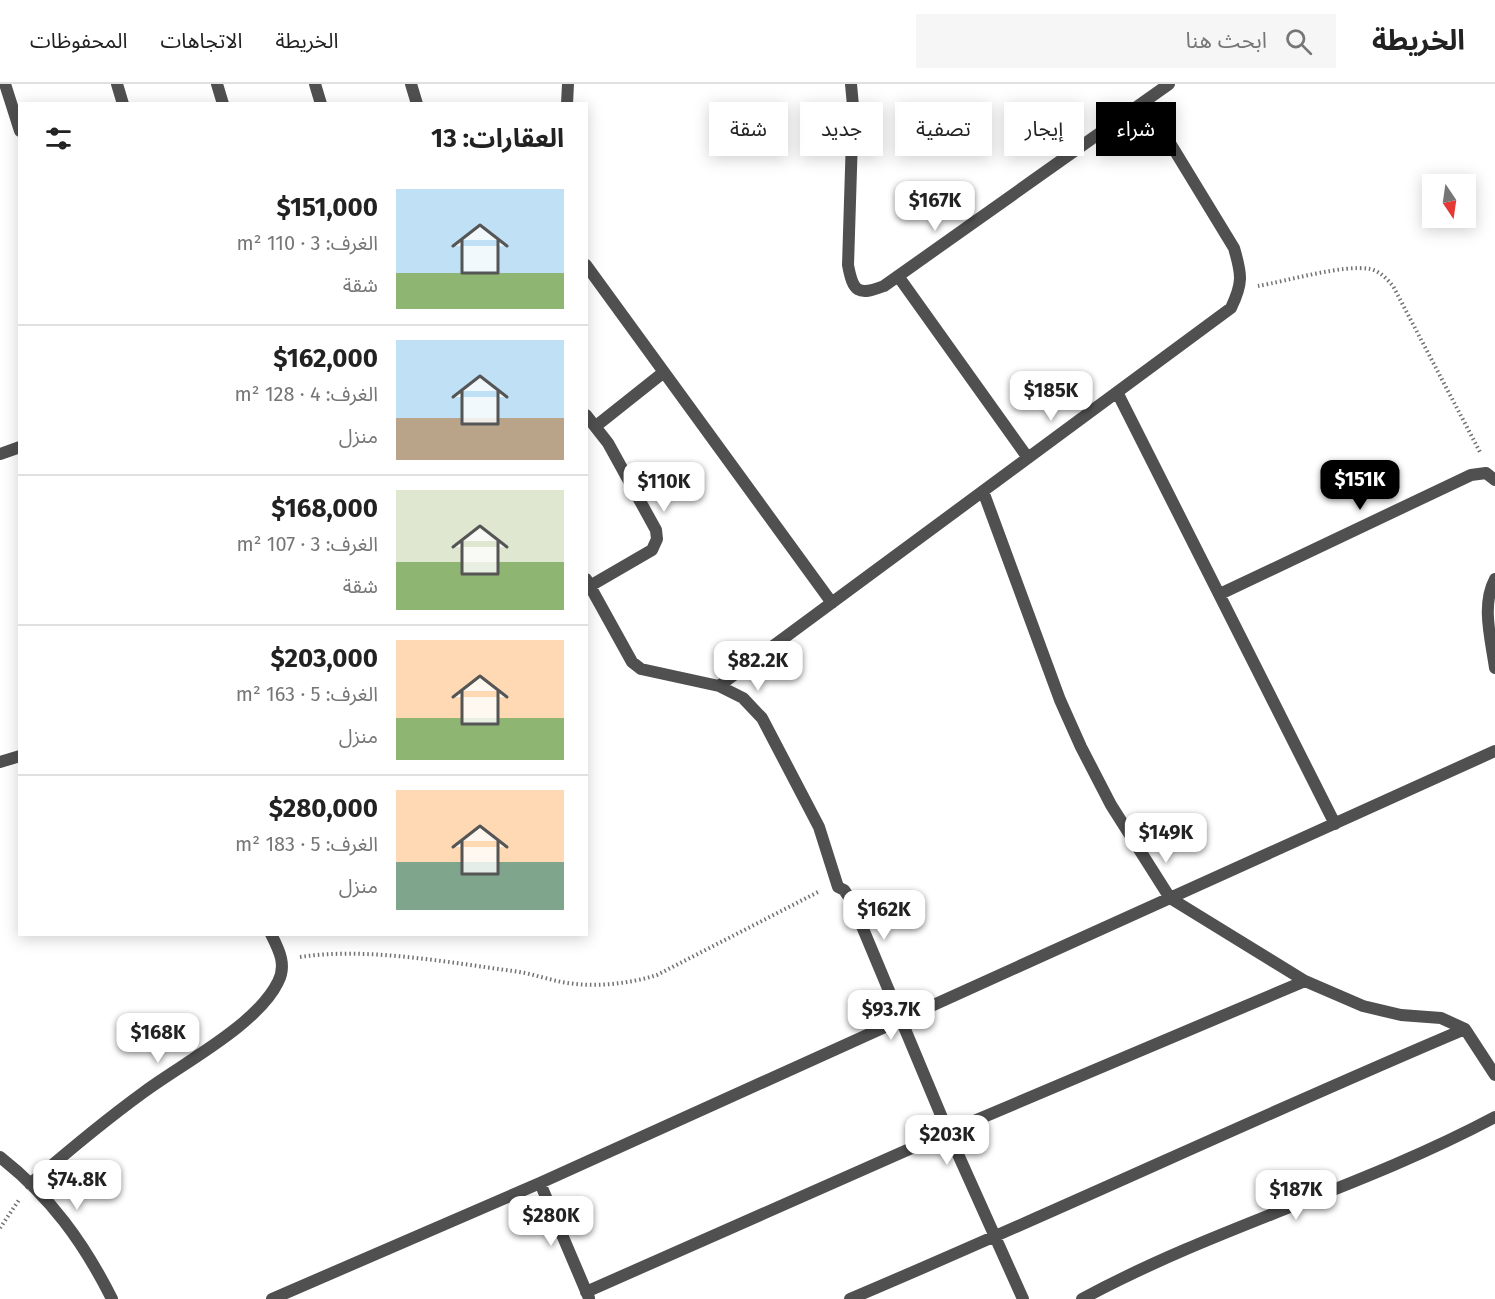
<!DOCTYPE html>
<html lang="ar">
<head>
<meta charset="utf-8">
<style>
  body { margin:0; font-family:"Fira Sans","Noto Sans Arabic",sans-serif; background:#f6f6f6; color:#222; direction:rtl; height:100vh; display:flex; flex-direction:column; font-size:22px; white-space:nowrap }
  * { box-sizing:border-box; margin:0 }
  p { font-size:20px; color:#767676 }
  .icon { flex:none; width:33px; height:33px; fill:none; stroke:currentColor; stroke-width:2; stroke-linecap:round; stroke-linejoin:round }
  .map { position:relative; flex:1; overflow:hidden; direction:ltr }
  .drawer { position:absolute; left:18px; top:18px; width:570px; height:834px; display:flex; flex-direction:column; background:#fff; border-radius:0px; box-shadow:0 3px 15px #0003; direction:rtl }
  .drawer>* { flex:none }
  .banner { position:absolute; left:606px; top:18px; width:570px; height:54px; direction:rtl; display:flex; gap:12px }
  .needle { width:39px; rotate:167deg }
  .fabs { position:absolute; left:1422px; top:90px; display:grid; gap:12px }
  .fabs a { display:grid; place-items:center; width:54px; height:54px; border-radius:0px; background:#fff; box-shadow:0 3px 15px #0003; font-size:30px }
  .price { position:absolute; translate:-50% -51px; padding:0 14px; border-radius:12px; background:#fff; color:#222; font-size:20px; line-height:39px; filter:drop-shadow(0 2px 3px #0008) }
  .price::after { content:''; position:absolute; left:50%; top:36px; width:18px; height:14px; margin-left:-9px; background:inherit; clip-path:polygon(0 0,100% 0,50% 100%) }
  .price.on { background:#000; color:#fff }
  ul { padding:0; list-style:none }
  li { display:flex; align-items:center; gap:18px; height:150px; padding:0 24px }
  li+li { border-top:2px solid #e0e0e0 }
  li span { display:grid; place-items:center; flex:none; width:168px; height:120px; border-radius:0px; color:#555 }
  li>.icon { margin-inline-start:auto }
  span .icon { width:72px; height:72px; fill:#fffc; stroke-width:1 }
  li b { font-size:26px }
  h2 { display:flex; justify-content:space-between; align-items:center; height:72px; padding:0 24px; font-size:26px }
  .chip { padding:0 21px; border-radius:0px; background:#fff; box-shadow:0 3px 15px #0003; font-size:21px; line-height:54px }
  .chip.on { background:#000; color:#fff }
  header { display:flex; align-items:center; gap:36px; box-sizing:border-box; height:84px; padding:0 30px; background:#fff; border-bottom:2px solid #e0e0e0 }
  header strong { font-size:28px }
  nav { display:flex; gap:33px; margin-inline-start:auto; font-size:21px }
  .search { width:420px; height:54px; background:#f6f6f6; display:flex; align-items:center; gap:15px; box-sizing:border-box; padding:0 21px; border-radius:0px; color:#767676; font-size:22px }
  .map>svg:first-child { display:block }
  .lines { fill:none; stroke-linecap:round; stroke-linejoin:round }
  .path { stroke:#727272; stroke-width:4; stroke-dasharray:1.5 3; stroke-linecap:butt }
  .minor { stroke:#505050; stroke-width:12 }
</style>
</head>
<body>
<header>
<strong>الخريطة</strong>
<div class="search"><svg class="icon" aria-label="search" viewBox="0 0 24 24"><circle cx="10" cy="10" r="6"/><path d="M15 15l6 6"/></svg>ابحث هنا</div>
<nav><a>الخريطة</a><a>الاتجاهات</a><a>المحفوظات</a></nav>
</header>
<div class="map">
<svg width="1495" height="1215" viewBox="0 0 1495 1215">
  <rect width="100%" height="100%" fill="#fff"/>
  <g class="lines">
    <path class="path" d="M1258 202C1287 197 1344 180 1370 185 1380 187 1387 195 1393 202L1481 370
      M300 873C366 863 446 878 513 887 530 889 546 895 562 898 593 904 628 900 657 891L820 807
      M0 1144 19 1116"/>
    <path class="minor" d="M5 0 20 47
      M117 0 123 20
      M217 0 223 20
      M315 0 321 20
      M411 0 417 20
      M851 0 853 22 848 181C853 208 858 212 884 202L1169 0
      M567 20 568 0
      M586 181 832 519
      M898 192 1028 374
      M1117 308 1335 740
      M586 331 608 359 656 446 657 455 652 466 590 502
      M596 342 664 288
      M0 370 20 363
      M983 407 1060 616 1081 663 1111 721 1170 814 1305 897 1363 922 1401 931 1441 934 1465 945 1495 991
      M586 495 632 578 641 585 719 602 743 614 762 634 819 743 838 803 844 806 851 816 948 1048 1023 1215
      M1495 495C1481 521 1491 555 1495 584
      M1220 510 1471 391 1486 389 1495 396
      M719 602 1231 224C1243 199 1242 191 1234 164L1145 18
      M0 678 20 672
      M0 1073C50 1112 84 1159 112 1215
      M540 1099 589 1214
      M30 1100C67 1068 104 1037 144 1008 183 979 257 941 278 898 287 881 279 866 271 850
      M586 1208 948 1048 1305 897
      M272 1215 540 1099 1495 667
      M850 1215C1056 1128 1259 1032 1465 945
      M1082 1215C1215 1143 1362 1104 1495 1033"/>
  </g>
</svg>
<div class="fabs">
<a><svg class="needle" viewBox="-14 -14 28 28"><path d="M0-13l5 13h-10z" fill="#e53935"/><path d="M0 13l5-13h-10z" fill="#767676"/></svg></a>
</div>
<b class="price" style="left:935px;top:148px">$167K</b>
<b class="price" style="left:1051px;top:338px">$185K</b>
<b class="price on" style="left:1360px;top:427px">$151K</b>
<b class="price" style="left:664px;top:429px">$110K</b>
<b class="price" style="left:758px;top:608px">$82.2K</b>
<b class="price" style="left:1166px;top:780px">$149K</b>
<b class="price" style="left:884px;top:857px">$162K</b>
<b class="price" style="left:891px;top:957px">$93.7K</b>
<b class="price" style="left:158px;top:980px">$168K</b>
<b class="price" style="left:947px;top:1082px">$203K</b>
<b class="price" style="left:77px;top:1127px">$74.8K</b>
<b class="price" style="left:1296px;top:1137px">$187K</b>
<b class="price" style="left:551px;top:1163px">$280K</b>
<div class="banner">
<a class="chip on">شراء</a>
<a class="chip">إيجار</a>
<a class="chip">تصفية</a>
<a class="chip">جديد</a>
<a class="chip">شقة</a>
</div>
<section class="drawer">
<h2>العقارات: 13<svg class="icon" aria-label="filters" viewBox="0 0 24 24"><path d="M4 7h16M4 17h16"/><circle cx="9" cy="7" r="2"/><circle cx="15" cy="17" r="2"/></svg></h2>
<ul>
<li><span style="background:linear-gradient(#bfe0f5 70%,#8fb573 0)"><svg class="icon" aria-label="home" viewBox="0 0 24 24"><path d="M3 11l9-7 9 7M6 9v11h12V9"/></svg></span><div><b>$151,000</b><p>الغرف: 3 · 110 m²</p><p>شقة</p></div></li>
<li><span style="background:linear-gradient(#bfe0f5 65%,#b9a48a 0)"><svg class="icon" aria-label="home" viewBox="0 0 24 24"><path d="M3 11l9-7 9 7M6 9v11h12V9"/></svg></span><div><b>$162,000</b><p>الغرف: 4 · 128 m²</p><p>منزل</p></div></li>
<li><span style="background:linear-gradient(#dfe7d0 60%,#8fb573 0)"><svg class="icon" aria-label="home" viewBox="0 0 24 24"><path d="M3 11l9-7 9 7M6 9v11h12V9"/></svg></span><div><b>$168,000</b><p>الغرف: 3 · 107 m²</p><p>شقة</p></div></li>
<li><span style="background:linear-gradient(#ffd9b3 65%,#8fb573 0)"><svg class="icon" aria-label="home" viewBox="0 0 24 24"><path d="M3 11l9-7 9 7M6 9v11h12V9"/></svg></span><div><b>$203,000</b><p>الغرف: 5 · 163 m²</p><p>منزل</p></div></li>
<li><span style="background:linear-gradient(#ffd9b3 60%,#7fa58c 0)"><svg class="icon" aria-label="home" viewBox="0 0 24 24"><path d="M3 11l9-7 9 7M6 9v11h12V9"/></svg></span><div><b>$280,000</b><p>الغرف: 5 · 183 m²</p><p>منزل</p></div></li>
</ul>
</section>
</div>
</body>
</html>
